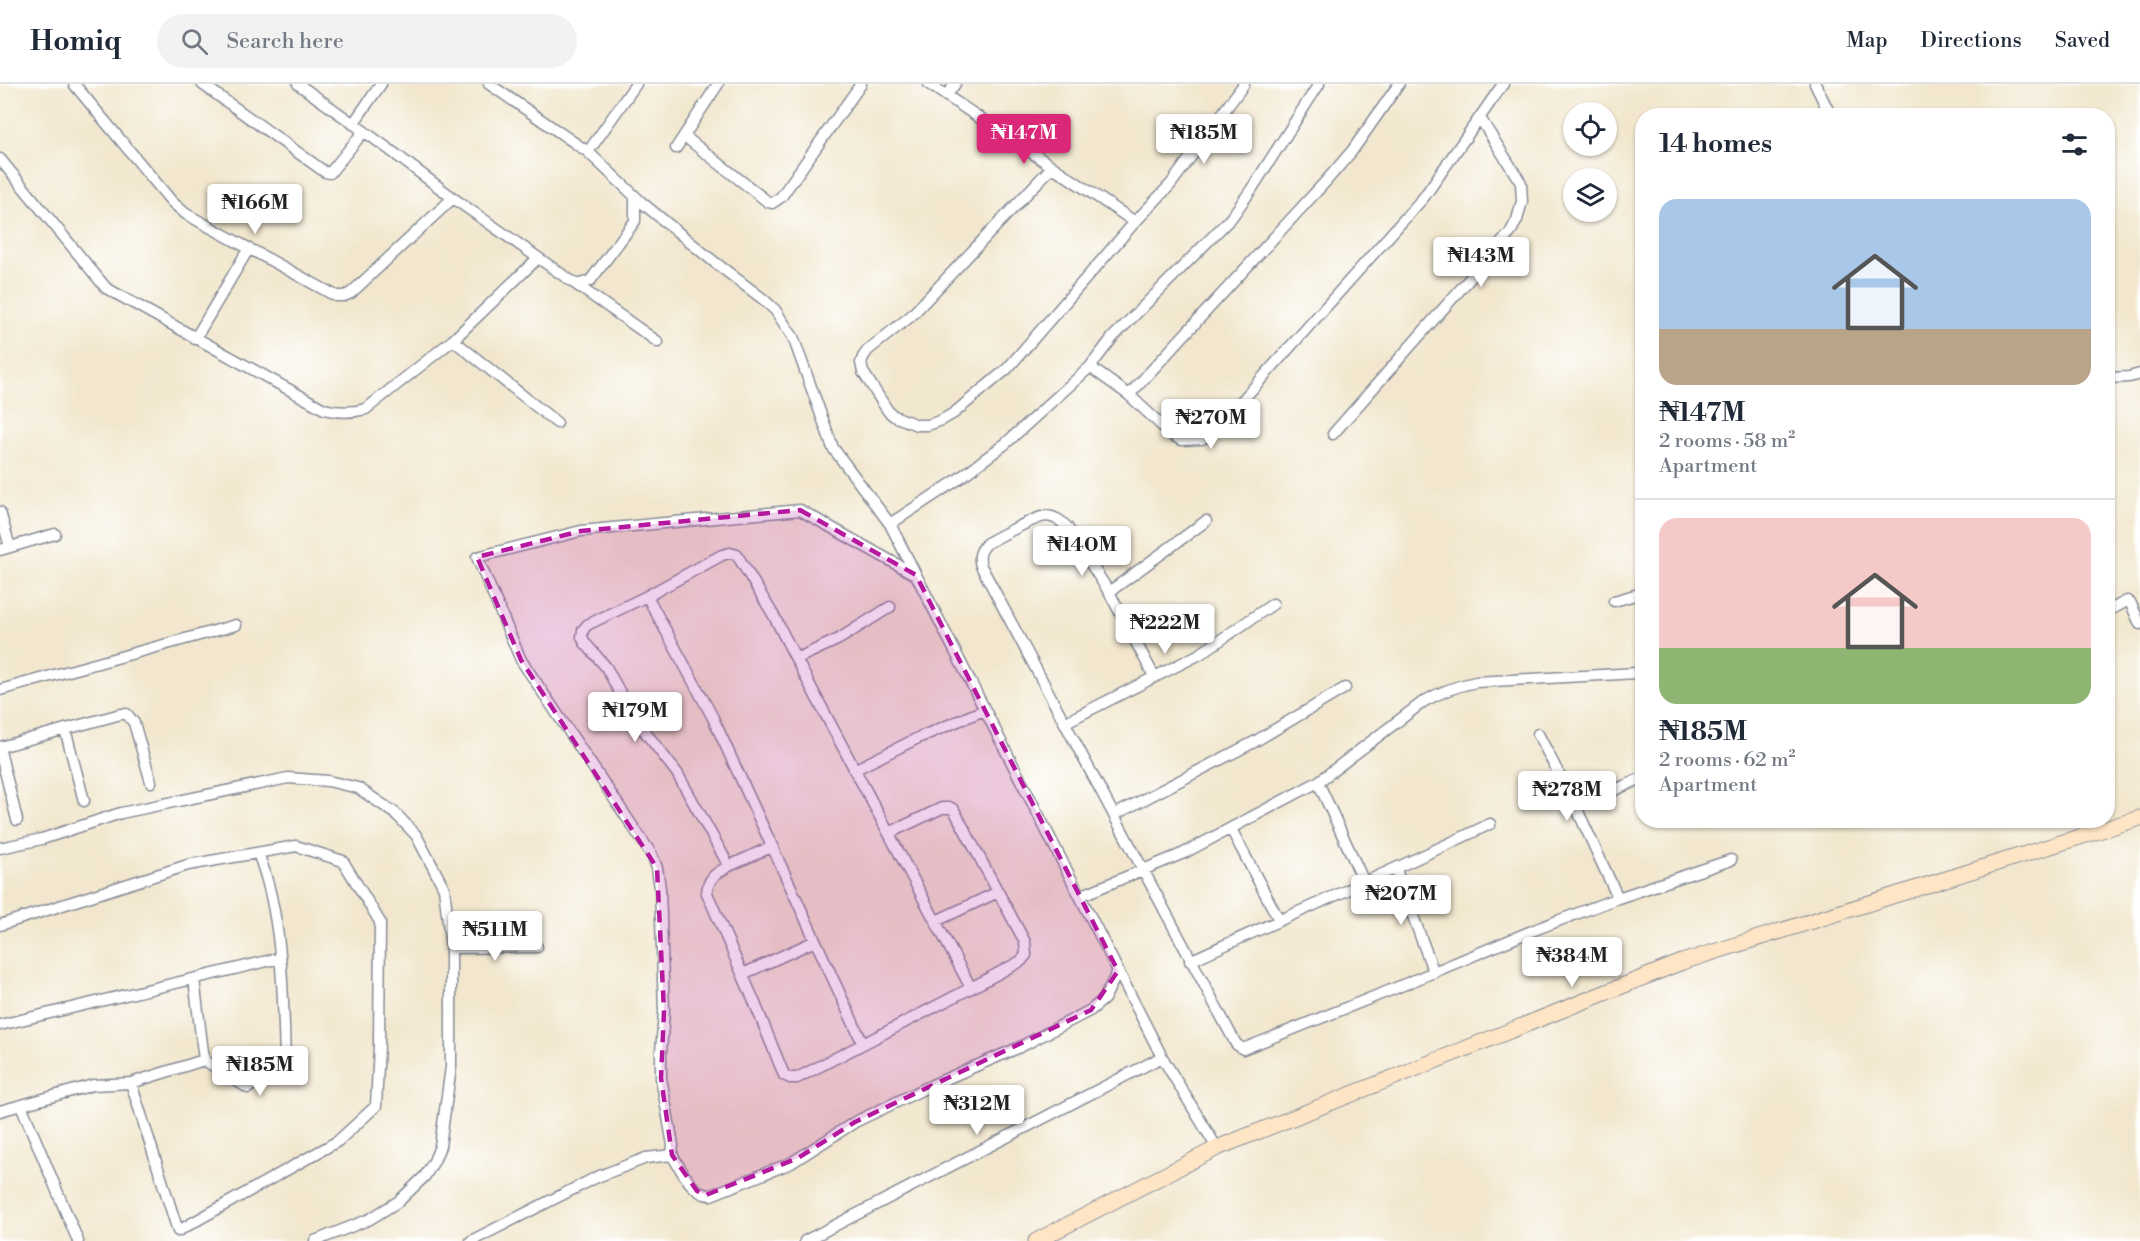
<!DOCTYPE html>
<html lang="en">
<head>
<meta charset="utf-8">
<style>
  body { margin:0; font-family:"Libre Bodoni",serif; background:#f2f2f3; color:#1f2937; height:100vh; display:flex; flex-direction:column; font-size:22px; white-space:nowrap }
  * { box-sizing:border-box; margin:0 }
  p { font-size:20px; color:#747a83 }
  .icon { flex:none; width:33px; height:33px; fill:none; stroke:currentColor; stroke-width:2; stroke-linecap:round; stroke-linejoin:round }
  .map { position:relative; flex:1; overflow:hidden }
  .drawer { position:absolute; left:1635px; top:24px; width:480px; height:720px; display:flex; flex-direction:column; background:#fff; border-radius:24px; box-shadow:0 2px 4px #0004 }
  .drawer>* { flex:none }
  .tools { position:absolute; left:1563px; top:18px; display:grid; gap:12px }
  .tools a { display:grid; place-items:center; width:54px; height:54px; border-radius:50%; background:#fff; box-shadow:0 2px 4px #0004; font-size:30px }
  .price { position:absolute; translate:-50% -51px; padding:0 14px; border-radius:6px; background:#fff; color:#222; font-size:20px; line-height:39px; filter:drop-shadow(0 2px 3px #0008) }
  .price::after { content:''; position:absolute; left:50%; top:36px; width:18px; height:14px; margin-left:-9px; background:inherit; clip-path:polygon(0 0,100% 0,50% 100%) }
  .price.on { background:#db2777; color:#fff }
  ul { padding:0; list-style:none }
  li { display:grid; align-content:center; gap:12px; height:318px; padding:0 24px }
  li+li { border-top:2px solid #e0e1e3 }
  li span { display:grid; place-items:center; height:186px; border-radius:18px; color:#555 }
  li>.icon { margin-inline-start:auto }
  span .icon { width:108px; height:108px; fill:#fffc; stroke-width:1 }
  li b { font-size:26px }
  h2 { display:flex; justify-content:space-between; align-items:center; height:72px; padding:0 24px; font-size:26px }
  header { display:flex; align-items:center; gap:36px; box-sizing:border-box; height:84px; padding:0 30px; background:#fff; border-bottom:2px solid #e0e1e3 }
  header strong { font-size:28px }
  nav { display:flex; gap:33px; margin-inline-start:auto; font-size:21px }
  .search { width:420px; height:54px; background:#f2f2f3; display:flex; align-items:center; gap:15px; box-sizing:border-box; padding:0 21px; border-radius:33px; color:#747a83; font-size:22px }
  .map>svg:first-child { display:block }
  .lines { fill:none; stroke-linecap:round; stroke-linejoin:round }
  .minor-casing { stroke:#868b96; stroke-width:13 }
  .secondary-casing { stroke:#868b96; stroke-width:17 }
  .minor { stroke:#fff; stroke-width:10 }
  .secondary { stroke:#fde5c5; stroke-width:15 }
  .marked { fill:#b5179e; fill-opacity:0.2; stroke:#b5179e; stroke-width:4.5; stroke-dasharray:12 8; stroke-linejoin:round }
</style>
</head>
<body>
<header>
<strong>Homiq</strong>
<div class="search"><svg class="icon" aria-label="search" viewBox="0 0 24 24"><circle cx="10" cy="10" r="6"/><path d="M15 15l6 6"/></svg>Search here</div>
<nav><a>Map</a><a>Directions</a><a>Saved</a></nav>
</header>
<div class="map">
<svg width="2140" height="1157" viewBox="0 0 2140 1157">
  <rect width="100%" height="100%" fill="#fff"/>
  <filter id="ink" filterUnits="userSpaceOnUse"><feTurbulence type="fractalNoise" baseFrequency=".0167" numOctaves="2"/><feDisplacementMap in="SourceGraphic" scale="12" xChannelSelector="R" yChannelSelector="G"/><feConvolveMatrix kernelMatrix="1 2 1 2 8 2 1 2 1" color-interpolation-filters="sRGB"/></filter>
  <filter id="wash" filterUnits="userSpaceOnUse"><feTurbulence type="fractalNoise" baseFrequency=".008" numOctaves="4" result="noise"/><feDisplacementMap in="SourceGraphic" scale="24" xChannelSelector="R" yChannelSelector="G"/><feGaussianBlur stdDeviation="1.35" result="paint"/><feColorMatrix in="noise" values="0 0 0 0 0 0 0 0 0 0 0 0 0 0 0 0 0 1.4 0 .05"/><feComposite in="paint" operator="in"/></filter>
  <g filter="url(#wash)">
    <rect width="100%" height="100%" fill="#f2e7ce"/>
  </g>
  <g filter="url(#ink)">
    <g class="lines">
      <defs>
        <path id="minor" d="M74 0 172 118 186 130 336 212H344L351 209 453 114
          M202 0 325 88 330 89 364 47
          M298 0 390 66 453 114 658 258
          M489 0 588 68 640 117 713 177 763 215 775 226 793 253 833 364 890 440 1162 973 1217 1064
          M929 0 1135 138
          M1815 0 1831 32
          M946 12 955 0
          M353 40 381 0
          M684 52 768 118 772 119 781 113 861 0
          M676 64 718 0
          M588 68 636 0
          M0 75 106 204 324 325C339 329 351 329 366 325L453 256 538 174
          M1052 83 911 232 868 266 863 273 861 279 863 288 888 327 894 332 917 341H928L942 336 954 329 1007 285 1135 138 1171 100 1244 0
          M577 201 590 197 635 137V112
          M195 255 249 164
          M453 256 557 339
          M1090 283 1129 311 1172 351 1181 356 1202 355 1214 348 1424 113 1503 0
          M2108 294 2129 293 2140 290
          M1129 311 1327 96 1352 67 1399 0
          M1333 350 1510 149 1517 136 1522 117 1521 99 1480 34
          M0 428 10 463
          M890 440 957 396 1005 360 1090 283 1113 253 1231 134 1251 106 1319 0
          M0 466 55 450
          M1109 508 1206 437
          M647 512 587 541 583 546 582 553 585 559 606 583 632 631 677 689 729 782 773 762
          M1614 517 1642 509
          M2108 527 2127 517 2131 520 2140 540
          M796 575 774 532 737 471 730 469 722 471 647 512 712 632 863 960 971 904
          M1154 592 1109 508 1067 443C1061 437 1056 433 1047 432 1036 432 999 453 987 459 980 467 978 472 981 482L1236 960 1243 965 1391 906 1534 846 1618 814 1731 776
          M0 606 236 541
          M1066 638 1200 570 1273 520
          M65 645 84 717
          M1538 650 1576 723 1618 814
          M0 663 121 630H127L134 639 151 698
          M0 667 17 736
          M854 686 918 654 984 626
          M1318 698 1364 798
          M1576 723 1642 694
          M1114 731 1254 658 1345 604
          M1231 745 1279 836
          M889 749 942 724H951L954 726 1025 858 1026 871 1021 877 971 904 796 575 839 555 890 523
          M0 764 42 755 121 729 288 694 328 697 358 704 395 729 416 751 444 804 451 864V983L440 1062 434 1077 425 1092 399 1117 370 1135 315 1157
          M729 782C717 789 708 793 707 809L754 917 784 991 790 994H797L863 960
          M1396 786 1434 889
          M1080 812 1184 769 1318 698 1423 618C1440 608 1456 602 1476 598L1637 589
          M936 837 998 808
          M0 841 188 781 296 762 343 777 380 838 379 961 376 1022 338 1057 178 1147 131 999
          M451 864 537 863
          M1190 877C1290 831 1391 788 1490 740
          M743 890 815 857
          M194 895 204 976
          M0 941 280 874
          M21 1021 78 1157
          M0 1027 93 1001 131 999 204 976 248 1004 285 977C283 909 283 833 258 769
          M672 1071 673 1061 661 994V968L664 927 660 804 657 784 652 771 521 576 477 473 581 447 800 426 916 491
          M471 1157 597 1093 646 1074 672 1071C681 1085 693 1112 711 1111L791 1079 855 1038 932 1001 1020 963 1091 926 1104 915 1118 887
          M805 1157 1162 973"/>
        <path id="secondary" d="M1036 1157 1217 1064 1682 878 2140 734"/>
      </defs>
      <use href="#minor" class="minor-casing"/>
      <use href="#secondary" class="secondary-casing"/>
      <use href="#minor" class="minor"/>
      <use href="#secondary" class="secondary"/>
    </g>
  </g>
  <path class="marked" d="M800 426 916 491 1118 887 1091 926 855 1038 798 1074 706 1111 697 1107 672 1071 661 994 664 927 657 784 521 576 477 473 581 447Z"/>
</svg>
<div class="tools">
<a><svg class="icon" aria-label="locate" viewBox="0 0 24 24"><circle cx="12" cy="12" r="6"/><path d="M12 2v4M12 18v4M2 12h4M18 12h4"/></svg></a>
<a><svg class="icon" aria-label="layers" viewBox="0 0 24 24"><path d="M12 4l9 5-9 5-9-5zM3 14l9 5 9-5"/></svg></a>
</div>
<b class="price on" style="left:1024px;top:81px">₦147M</b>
<b class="price" style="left:1204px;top:81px">₦185M</b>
<b class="price" style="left:255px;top:151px">₦166M</b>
<b class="price" style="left:1481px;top:204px">₦143M</b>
<b class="price" style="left:1211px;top:366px">₦270M</b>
<b class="price" style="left:1082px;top:493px">₦140M</b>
<b class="price" style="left:1165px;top:571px">₦222M</b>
<b class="price" style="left:635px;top:659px">₦179M</b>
<b class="price" style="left:1567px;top:738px">₦278M</b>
<b class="price" style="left:1401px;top:842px">₦207M</b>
<b class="price" style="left:495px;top:878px">₦511M</b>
<b class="price" style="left:1572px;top:904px">₦384M</b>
<b class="price" style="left:260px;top:1013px">₦185M</b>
<b class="price" style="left:977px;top:1052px">₦312M</b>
<section class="drawer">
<h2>14 homes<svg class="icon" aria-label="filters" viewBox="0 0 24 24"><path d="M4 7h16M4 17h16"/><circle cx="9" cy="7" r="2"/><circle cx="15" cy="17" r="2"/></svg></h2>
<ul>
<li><span style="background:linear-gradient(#a9c7e8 70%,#b9a48a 0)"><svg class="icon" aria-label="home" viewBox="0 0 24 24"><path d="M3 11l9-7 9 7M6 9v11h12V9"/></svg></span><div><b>₦147M</b><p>2 rooms · 58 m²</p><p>Apartment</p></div></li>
<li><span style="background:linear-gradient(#f6c9c9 70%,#8fb573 0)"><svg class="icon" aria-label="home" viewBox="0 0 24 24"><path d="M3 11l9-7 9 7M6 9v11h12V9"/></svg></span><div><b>₦185M</b><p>2 rooms · 62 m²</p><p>Apartment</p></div></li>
</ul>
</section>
</div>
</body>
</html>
